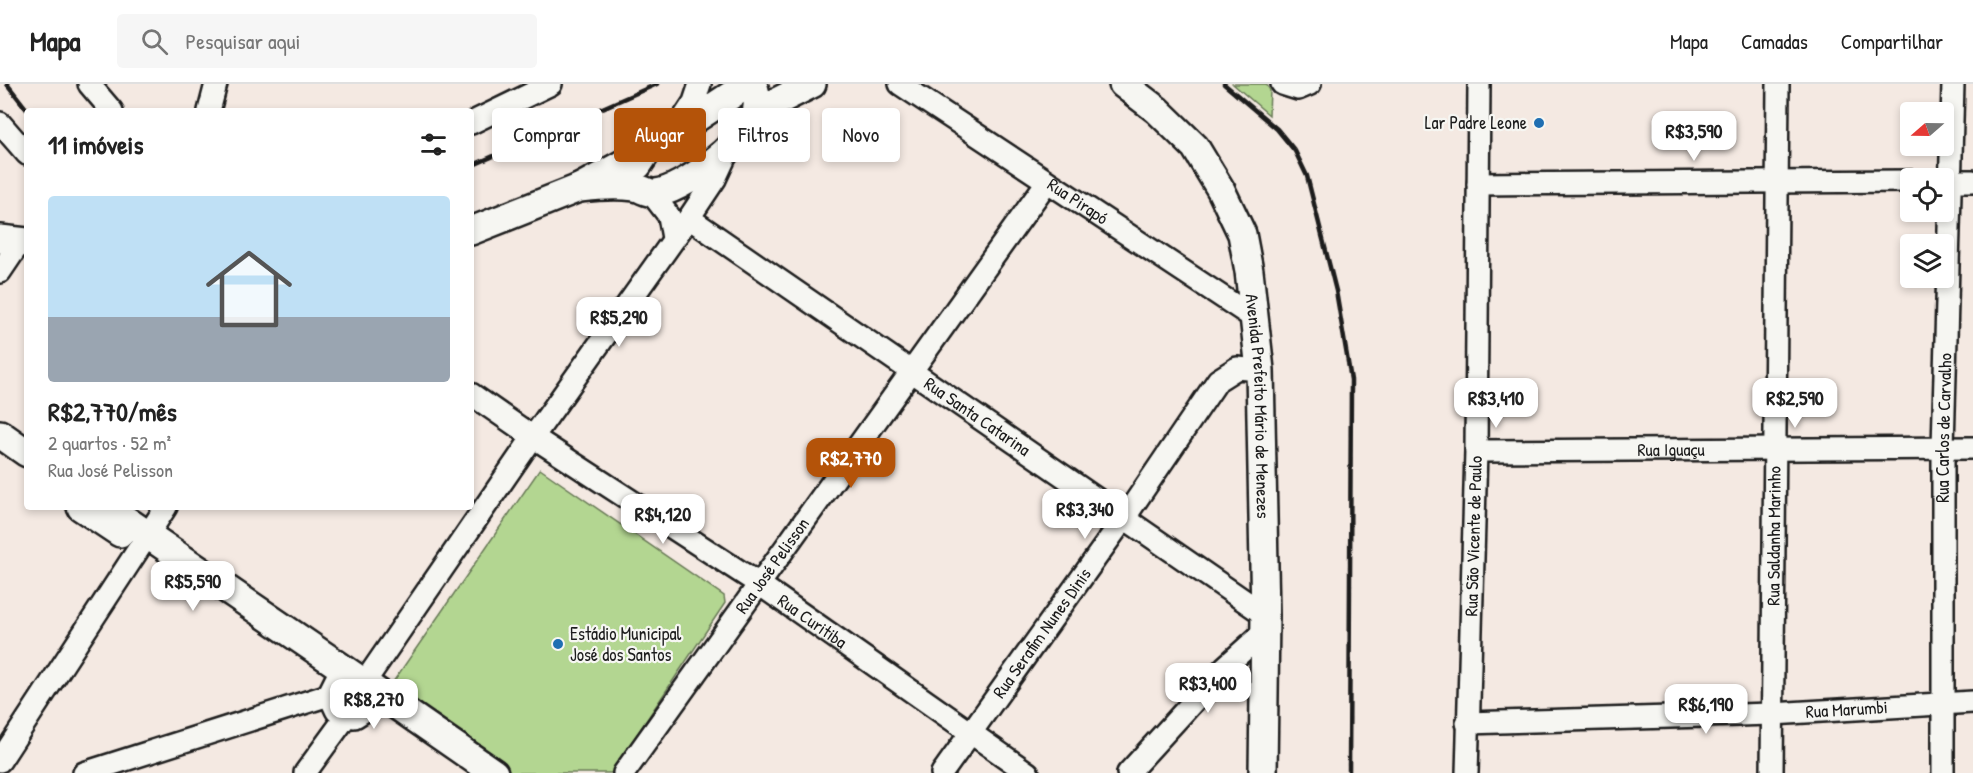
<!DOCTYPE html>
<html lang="pt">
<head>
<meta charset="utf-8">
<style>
  body { margin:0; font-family:"Patrick Hand",sans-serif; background:#f6f6f6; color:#222; height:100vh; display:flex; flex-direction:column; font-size:22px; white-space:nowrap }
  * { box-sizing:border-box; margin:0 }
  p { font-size:20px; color:#767676 }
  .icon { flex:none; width:33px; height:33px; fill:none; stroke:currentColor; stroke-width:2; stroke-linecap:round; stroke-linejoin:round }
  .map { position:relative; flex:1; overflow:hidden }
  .details { position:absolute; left:24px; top:24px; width:450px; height:402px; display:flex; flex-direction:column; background:#fff; border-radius:6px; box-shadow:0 3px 9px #0003 }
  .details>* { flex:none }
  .banner { position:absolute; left:492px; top:24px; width:570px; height:54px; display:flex; gap:12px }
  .needle { width:39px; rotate:250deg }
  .buttons { position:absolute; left:1900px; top:18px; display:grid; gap:12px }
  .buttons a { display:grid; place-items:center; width:54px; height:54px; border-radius:6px; background:#fff; box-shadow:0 3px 9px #0003; font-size:30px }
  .price { position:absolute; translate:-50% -51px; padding:0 14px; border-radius:12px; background:#fff; color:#222; font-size:20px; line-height:39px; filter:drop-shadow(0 2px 3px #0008) }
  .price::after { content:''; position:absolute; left:50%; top:36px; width:18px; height:14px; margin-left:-9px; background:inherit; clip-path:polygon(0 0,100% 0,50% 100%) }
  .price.selected { background:#b45309; color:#fff }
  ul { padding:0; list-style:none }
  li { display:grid; align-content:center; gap:12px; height:318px; padding:0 24px }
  li span { display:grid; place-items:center; height:186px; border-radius:6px; color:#555 }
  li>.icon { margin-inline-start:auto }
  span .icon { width:108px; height:108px; fill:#fffc; stroke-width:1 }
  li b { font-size:26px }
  h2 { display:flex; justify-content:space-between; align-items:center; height:72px; padding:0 24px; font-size:26px }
  .chip { padding:0 21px; border-radius:6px; background:#fff; box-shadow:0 3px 9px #0003; font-size:21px; line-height:54px }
  .chip.selected { background:#b45309; color:#fff }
  header { display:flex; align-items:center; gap:36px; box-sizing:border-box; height:84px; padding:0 30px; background:#fff; border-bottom:2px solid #e0e0e0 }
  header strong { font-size:28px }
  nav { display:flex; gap:33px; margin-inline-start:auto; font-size:21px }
  .search { width:420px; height:54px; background:#f6f6f6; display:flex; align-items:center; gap:15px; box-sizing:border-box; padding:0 21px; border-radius:6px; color:#767676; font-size:22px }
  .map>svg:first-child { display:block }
  .green { fill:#b3d691; stroke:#687956; stroke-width:1.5 }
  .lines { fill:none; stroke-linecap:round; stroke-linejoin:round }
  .minor-casing { stroke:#1c1c1c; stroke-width:26 }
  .major-casing { stroke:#1c1c1c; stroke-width:32 }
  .minor { stroke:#f6f6f2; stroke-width:21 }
  .major { stroke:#f6f6f2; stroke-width:27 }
  .rail { stroke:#1c1c1c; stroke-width:4.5 }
  .poi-dot { fill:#1f6fb2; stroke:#f6f6f2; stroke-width:2 }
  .labels { text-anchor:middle; stroke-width:4.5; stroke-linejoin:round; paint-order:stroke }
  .poi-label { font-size:18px; fill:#1c1c1c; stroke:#f6f6f2; text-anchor:end }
  .street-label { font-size:18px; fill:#1c1c1c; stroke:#f6f6f2 }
</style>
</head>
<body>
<header>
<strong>Mapa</strong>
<div class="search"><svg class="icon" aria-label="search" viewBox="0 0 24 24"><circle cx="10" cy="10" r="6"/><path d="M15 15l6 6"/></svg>Pesquisar aqui</div>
<nav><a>Mapa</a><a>Camadas</a><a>Compartilhar</a></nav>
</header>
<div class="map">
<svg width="1973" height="689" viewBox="0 0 1973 689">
  <rect width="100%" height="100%" fill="#f4e9e2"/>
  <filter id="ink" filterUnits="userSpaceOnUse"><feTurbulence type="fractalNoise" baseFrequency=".0167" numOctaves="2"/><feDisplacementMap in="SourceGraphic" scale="12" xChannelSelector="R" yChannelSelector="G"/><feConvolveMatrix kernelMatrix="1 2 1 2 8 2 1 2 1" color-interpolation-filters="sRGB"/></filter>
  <g filter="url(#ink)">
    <path class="green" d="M1233 0H1266L1270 6 1269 31Z
      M540 385 724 512 725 519 611 689H507L392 611 391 601Z"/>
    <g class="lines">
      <defs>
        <g id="minor">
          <path d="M89 0 112 27"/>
          <path id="s1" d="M900 0 1254 234"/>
          <path d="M1282 0 1298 5 1310 0"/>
          <path d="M209 27 216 0"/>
          <path d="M0 39 27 70"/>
          <path d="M471 39 551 0"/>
          <path d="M677 44 694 18 700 0"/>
          <path d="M1944 97H1973"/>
          <path d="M1478 100 1911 97"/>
          <path d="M652 110 669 132 673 154"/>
          <path id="s2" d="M689 134 1265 531"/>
          <path d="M0 188 21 157"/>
          <path d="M471 310 533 353 689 134 715 95 727 69"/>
          <path id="s3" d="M1476 367 1973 364"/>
          <path id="s4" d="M364 599 533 353 759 500 1028 689"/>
          <path id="s5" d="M1467 639 1772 630 1973 618"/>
          <path d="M0 677 166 423"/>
          <path d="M84 689 332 610"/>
          <path d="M305 689 348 630"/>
          <path id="s6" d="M624 689 1047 98"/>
          <path id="s7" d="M942 689 1125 433 1218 296 1237 284 1260 286"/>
          <path d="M1128 689 1225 583 1265 547"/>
          <path id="s8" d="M1467 689 1476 367 1479 0"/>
          <path id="s9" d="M1772 689 1778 0"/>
          <path id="s10" d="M1943 689V363L1953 0"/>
        </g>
        <g id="major">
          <path id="s11" d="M1123 0 1157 26 1195 63 1221 106 1242 150 1249 187 1260 286 1265 531 1263 689"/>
          <path d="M753 36 770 21 812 0"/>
          <path d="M638 81 648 66 748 0"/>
          <path d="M579 104C597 102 616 100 634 103 641 104 649 110 656 109 684 106 740 60 753 36 760 24 757 12 753 0"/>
          <path d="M471 147 579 104 648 66"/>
          <path d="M0 155 27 158"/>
          <path d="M0 350 27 369"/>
          <path d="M81 423 120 449"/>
          <path d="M107 423 370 603 368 621 354 630 339 625 332 610 339 596 350 591"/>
          <path d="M370 603 494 689"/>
        </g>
      </defs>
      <use href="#minor" class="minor-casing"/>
      <use href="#major" class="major-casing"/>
      <use href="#minor" class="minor"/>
      <use href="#major" class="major"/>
      <path class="rail" d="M7 0 28 27
        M1224 0 1277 45 1295 67 1307 92 1336 207 1351 296 1349 689
        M471 82 657 0"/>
    </g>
  </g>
  <g class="poi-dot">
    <circle cx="1539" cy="39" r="6"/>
    <circle cx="558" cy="560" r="6"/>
  </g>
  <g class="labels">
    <g class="poi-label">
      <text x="1527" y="45">Lar Padre Leone</text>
      <text x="570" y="556" text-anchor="start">Estádio Municipal<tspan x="570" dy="21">José dos Santos</tspan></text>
    </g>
    <g class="street-label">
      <text dy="6" stroke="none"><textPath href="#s1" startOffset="213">Rua Pirapó</textPath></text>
      <text dy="6" stroke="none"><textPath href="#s11" startOffset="368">Avenida Prefeito Mário de Menezes</textPath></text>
      <text dy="6" stroke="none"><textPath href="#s2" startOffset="350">Rua Santa Catarina</textPath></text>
      <text dy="6" stroke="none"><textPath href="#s10" startOffset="345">Rua Carlos de Carvalho</textPath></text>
      <text dy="6" stroke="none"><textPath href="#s3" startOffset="195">Rua Iguaçu</textPath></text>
      <text dy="6" stroke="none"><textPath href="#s9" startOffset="237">Rua Saldanha Marinho</textPath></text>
      <text dy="6" stroke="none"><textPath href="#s8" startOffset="237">Rua São Vicente de Paulo</textPath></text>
      <text dy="6" stroke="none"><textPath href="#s6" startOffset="255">Rua José Pelisson</textPath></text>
      <text dy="6" stroke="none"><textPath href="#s4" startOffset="633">Rua Curitiba</textPath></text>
      <text dy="6" stroke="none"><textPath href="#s7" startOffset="172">Rua Serafim Nunes Dinis</textPath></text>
      <text dy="6" stroke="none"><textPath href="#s5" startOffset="380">Rua Marumbi</textPath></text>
    </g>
  </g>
</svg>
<div class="buttons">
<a><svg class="needle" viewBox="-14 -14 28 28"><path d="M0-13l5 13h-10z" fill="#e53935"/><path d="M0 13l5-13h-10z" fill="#767676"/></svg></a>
<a><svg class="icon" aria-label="locate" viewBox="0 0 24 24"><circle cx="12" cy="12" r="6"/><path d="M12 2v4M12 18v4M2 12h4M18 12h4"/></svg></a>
<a><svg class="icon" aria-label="layers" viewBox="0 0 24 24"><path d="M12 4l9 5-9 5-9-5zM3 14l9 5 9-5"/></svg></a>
</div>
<b class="price" style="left:1694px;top:78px">R$3,590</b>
<b class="price" style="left:619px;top:264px">R$5,290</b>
<b class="price" style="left:1496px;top:345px">R$3,410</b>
<b class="price" style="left:1795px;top:345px">R$2,590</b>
<b class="price selected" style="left:851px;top:405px">R$2,770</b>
<b class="price" style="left:1085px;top:456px">R$3,340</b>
<b class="price" style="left:663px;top:461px">R$4,120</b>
<b class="price" style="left:193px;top:528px">R$5,590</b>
<b class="price" style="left:1208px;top:630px">R$3,400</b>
<b class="price" style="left:374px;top:646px">R$8,270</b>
<b class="price" style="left:1706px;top:651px">R$6,190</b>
<div class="banner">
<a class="chip">Comprar</a>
<a class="chip selected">Alugar</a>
<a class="chip">Filtros</a>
<a class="chip">Novo</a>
</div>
<section class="details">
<h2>11 imóveis<svg class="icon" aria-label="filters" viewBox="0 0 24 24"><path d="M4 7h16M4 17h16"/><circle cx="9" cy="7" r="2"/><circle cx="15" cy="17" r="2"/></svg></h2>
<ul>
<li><span style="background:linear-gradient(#bfe0f5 65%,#9aa5b1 0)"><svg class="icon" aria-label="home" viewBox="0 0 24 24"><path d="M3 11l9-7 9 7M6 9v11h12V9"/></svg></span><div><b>R$2,770/mês</b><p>2 quartos · 52 m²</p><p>Rua José Pelisson</p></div></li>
</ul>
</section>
</div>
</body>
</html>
